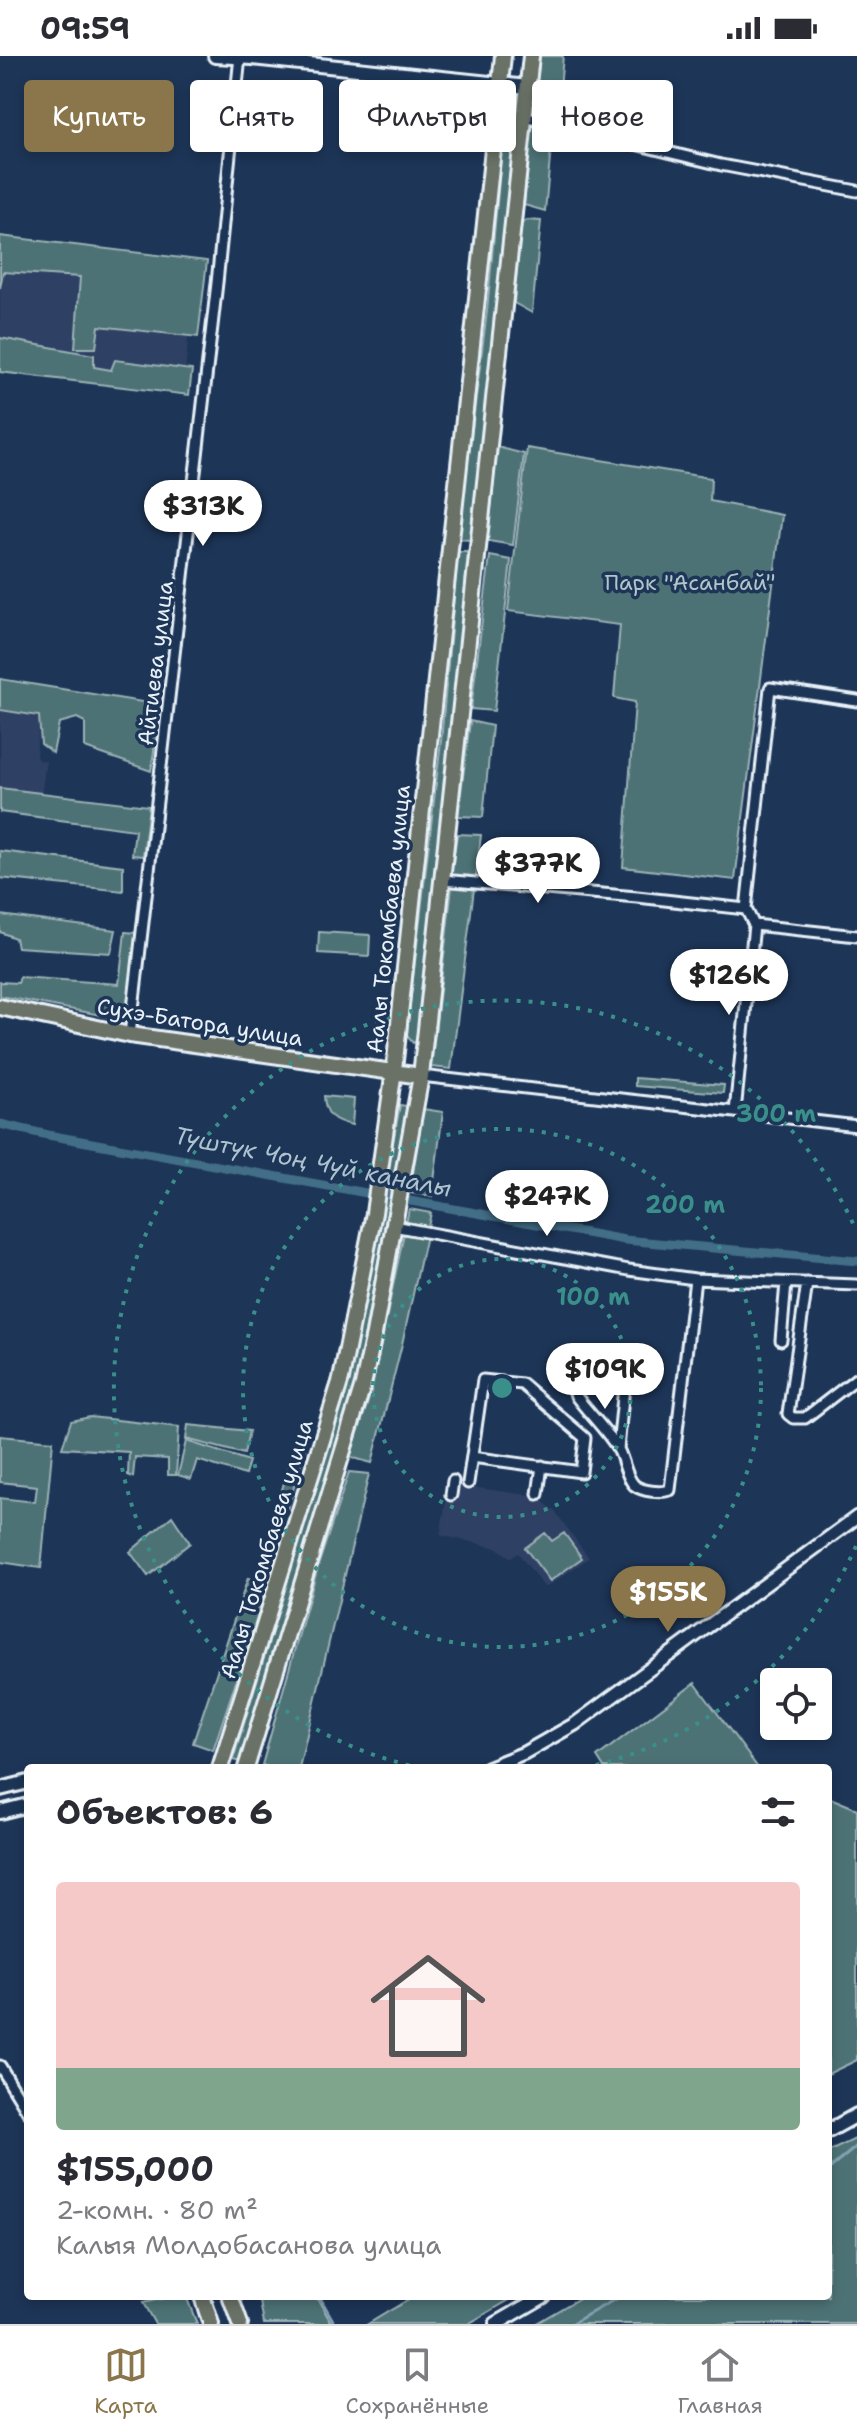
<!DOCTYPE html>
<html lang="ru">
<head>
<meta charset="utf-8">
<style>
  body { margin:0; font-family:"Shantell Sans",sans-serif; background:#f2f2f3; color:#2b2b33; height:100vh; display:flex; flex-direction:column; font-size:30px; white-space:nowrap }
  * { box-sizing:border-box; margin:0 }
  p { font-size:26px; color:#7c7c81 }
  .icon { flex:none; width:44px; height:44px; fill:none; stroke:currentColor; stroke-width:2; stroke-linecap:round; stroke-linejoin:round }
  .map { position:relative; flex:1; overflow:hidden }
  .panel { position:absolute; left:24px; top:1708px; width:808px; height:536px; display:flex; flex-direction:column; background:#fff; border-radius:8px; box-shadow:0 4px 12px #0003 }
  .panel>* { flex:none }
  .hud { position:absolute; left:24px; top:24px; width:810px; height:72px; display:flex; gap:16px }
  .buttons { position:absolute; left:760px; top:1612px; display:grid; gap:16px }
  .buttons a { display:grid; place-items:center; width:72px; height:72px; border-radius:8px; background:#fff; box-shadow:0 4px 12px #0003; font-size:40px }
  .price { position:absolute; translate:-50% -68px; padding:0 18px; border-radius:28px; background:#fff; color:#222; font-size:26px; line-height:52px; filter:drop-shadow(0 2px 4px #0008) }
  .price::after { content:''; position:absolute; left:50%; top:48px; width:24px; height:18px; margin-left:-12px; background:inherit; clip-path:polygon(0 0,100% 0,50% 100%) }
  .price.selected { background:#8a764a; color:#fff }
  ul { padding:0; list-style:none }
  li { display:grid; align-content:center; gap:16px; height:424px; padding:0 32px }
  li+li { border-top:2px solid #e1e1e2 }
  li span { display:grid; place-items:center; height:248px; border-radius:8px; color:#555 }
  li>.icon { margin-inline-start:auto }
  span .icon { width:144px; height:144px; fill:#fffc; stroke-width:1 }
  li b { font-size:34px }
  h2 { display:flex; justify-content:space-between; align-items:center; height:96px; padding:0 32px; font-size:34px }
  .pill { padding:0 28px; border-radius:8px; background:#fff; box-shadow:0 4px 12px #0003; font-size:28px; line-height:72px }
  .pill.selected { background:#8a764a; color:#fff }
  .status { display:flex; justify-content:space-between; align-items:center; height:56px; padding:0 40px; background:#fff; direction:ltr }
  .status svg { height:22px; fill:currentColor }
  .dock { display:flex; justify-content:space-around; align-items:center; height:112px; border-top:2px solid #e1e1e2; background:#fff; font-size:22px; color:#7c7c81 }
  .dock a { display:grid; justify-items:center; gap:4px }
  .dock .selected { color:#8a764a }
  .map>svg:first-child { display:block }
  .built { fill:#2e4164 }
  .green { fill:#4e7274; stroke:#9bb2b6; stroke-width:2 }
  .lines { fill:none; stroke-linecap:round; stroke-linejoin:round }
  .stream { stroke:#84a2b4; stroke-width:3 }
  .canal { stroke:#426e87; stroke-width:9 }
  .minor-casing { stroke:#e8f1f8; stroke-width:15 }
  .tertiary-casing { stroke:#e8f1f8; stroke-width:17 }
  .secondary-casing { stroke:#e8f1f8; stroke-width:18 }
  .primary-casing { stroke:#e8f1f8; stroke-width:20 }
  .minor { stroke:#1d3557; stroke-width:9 }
  .tertiary { stroke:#1d3557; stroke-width:11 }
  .secondary { stroke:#1d3557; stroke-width:12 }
  .primary { stroke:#6a7166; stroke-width:14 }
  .ring { fill:none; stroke:#3a8f8a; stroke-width:4; stroke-dasharray:4 8 }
  .labels { text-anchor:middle; stroke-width:7; stroke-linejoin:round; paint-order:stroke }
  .park-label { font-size:22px; fill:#b2c5ca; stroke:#1d3557 }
  .street-label { font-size:22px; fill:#e8f1f8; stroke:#1d3557 }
  .water-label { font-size:24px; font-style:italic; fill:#aec3d0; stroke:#1d3557 }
  .centre { fill:#3a8f8a; stroke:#1d3557; stroke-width:4 }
  .ring-label { font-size:24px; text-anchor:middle; font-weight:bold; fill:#3a8f8a; stroke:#1d3557; stroke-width:7; stroke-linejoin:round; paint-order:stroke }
</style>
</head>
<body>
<div class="status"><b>09:59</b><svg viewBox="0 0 49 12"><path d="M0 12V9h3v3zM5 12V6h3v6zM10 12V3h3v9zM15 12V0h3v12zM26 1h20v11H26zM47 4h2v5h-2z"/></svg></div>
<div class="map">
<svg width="857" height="2268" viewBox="0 0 857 2268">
  <rect width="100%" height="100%" fill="#1d3557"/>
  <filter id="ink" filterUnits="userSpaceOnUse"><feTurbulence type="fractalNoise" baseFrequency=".0125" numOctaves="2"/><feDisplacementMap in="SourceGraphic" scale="16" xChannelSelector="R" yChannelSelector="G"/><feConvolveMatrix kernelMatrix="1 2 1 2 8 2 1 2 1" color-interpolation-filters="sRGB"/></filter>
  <g filter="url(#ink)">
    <path class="built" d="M0 213 193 229 184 330 0 307Z
      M0 645 41 650 36 700 38 704 46 705 40 749 0 744Z
      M449 1428 536 1440 555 1455 589 1502 545 1532 518 1497 511 1502 497 1492 440 1479Z"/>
    <path class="green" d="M540 0H563L557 64 533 58Z
      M509 42 516 44 518 48 503 199 470 484 458 483 487 255 506 48Z
      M532 67 553 71 545 155 524 149Z
      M527 164 541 165 532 257 514 247 521 168Z
      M0 180 207 205 198 281 99 270 96 292H75L80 221 3 216 0 232Z
      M0 282 94 299V311L111 314 115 304 192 314 189 339 0 316Z
      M497 391 524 398 513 489 488 485Z
      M527 392 711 422 710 445 782 459 735 824 623 811 635 646 614 642 620 569 508 555Z
      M458 496H468L447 743 419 984 413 987 407 980 408 965 441 685Z
      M490 500 511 504 494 655 471 653Z
      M0 623 161 649 151 715 85 692V666L77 662 59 667 53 697 41 688 39 660 0 654Z
      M470 665 492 670 483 761 458 760Z
      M0 732 149 750 143 800 132 799 135 774 0 756Z
      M457 778 481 779 476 820 451 819Z
      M0 795 123 810V835L0 822Z
      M452 831 474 833 451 1013 431 1011Z
      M0 859 116 874 111 897 17 891 15 882 0 876Z
      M125 876 137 877 128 952 111 961 0 940V926L18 927 20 921 119 928Z
      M319 876 370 879 369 900 318 897Z
      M635 1022 724 1029 723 1037 635 1030Z
      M324 1040 354 1043 352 1069C333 1065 325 1059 324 1040Z
      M400 1049 407 1050 355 1330 240 1706 233 1704 348 1325Z
      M423 1053 443 1056 432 1140 410 1137Z
      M409 1153 431 1157 402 1288 372 1407 350 1401 371 1336Z
      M90 1361 179 1371 176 1419H168V1403L135 1401 133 1421 128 1419 129 1396 62 1392 71 1365Z
      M188 1369 249 1375 244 1398 186 1383Z
      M0 1380 53 1385 41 1512 0 1506V1442L35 1446 37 1430 0 1426Z
      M296 1384 303 1386 305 1392 288 1452 278 1448Z
      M186 1385 249 1405 245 1419 197 1404 191 1423 178 1419Z
      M349 1416 369 1418 299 1712H272L262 1709 319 1507Z
      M172 1460 190 1487 148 1520 130 1496Z
      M545 1477 552 1485 564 1477 582 1502 550 1525 525 1492Z
      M248 1522 268 1529 213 1694 193 1687Z
      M695 1627 758 1712H604L597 1701Z
      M828 1741 857 1753V2004L828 2018Z
      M857 2082V2268H535L583 2240H828V2096Z
      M173 2240H186L197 2268H155L143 2247Z
      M259 2240H316L332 2268H264Z
      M408 2240H516L468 2268H368L409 2243Z"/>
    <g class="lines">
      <path class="stream" d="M828 2114 857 2090
        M319 2240 335 2268
        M571 2268 621 2240"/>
      <path class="canal" d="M0 1068 48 1079 625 1184 857 1205"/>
      <defs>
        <path id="minor" d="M524 61 721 109 857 135
          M442 824 637 841 746 853
          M754 869 857 880
          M130 979 217 227 240 0
          M421 1020 857 1070
          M735 1056 754 869 746 853 770 632 857 645
          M393 1170 629 1214 695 1223 857 1229
          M807 1227 788 1358 793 1362H805L857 1322
          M781 1284 786 1227
          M577 1313 573 1331 576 1340C589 1358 608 1375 619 1395 624 1405 626 1421 634 1429 643 1436 661 1437 670 1434L695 1223
          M618 1393 625 1320
          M468 1427 483 1324 522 1328 585 1382 581 1416 472 1401
          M538 1438 542 1410
          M451 1439 453 1425
          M0 2010 28 2056"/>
        <path id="tertiary" d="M487 1712 524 1697 575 1668 857 1461"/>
        <path id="secondary" d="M215 0 252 2 528 31
          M0 1733 28 1726
          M0 1756 28 1749
          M828 2075 857 2059
          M496 2268 544 2240"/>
        <path id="primary" d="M0 951 130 979 421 1020
          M220 1712 341 1323 374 1157 394 1014 503 0
          M246 1712 363 1329 374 1278 421 1020 531 0
          M202 2240 211 2268
          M230 2240 240 2268"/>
      </defs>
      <use href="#minor" class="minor-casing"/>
      <use href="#tertiary" class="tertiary-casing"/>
      <use href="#secondary" class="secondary-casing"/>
      <use href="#primary" class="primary-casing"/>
      <use href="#minor" class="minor"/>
      <use href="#tertiary" class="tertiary"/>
      <use href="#secondary" class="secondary"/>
      <use href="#primary" class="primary"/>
    </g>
  </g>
  <g class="ring">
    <circle cx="502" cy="1332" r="129"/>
    <circle cx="502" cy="1332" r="259"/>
    <path d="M856 1490A388 388 0 0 1 583 1712M421 1712A388 388 0 1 1 856 1174"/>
  </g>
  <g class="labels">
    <g class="park-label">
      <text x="690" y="534">Парк "Асанбай"</text>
    </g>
    <g class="street-label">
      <text transform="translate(155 607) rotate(-83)" y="8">Айтиева улица</text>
      <text transform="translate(388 863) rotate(-84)" y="8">Аалы Токомбаева улица</text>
      <text transform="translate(200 966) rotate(9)" y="8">Сухэ-Батора улица</text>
      <text transform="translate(266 1493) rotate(-73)" y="8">Аалы Токомбаева улица</text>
    </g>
    <g class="water-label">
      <text transform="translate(313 1106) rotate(11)" y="8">Түштүк Чоң Чүй каналы</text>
    </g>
  </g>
  <circle cx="502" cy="1332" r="12" class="centre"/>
  <g class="ring-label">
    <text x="776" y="1066">300 m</text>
    <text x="685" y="1157">200 m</text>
    <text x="593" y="1249">100 m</text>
  </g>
</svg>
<div class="buttons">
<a><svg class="icon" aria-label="locate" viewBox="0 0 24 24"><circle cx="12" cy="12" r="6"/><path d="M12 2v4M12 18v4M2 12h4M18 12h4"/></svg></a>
</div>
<b class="price" style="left:203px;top:492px">$313K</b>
<b class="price" style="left:538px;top:849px">$377K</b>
<b class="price" style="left:729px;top:961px">$126K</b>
<b class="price" style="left:547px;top:1182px">$247K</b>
<b class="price" style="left:605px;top:1355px">$109K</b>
<b class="price selected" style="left:668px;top:1578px">$155K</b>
<div class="hud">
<a class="pill selected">Купить</a>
<a class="pill">Снять</a>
<a class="pill">Фильтры</a>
<a class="pill">Новое</a>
</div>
<section class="panel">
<h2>Объектов: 6<svg class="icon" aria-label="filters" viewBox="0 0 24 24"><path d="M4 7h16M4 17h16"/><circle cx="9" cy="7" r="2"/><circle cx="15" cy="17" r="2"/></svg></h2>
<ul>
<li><span style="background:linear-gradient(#f6c9c9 75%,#7fa58c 0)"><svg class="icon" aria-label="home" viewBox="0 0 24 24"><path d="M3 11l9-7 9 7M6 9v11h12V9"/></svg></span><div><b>$155,000</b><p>2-комн. · 80 m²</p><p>Калыя Молдобасанова улица</p></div></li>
</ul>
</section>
</div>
<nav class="dock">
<a class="selected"><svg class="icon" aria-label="map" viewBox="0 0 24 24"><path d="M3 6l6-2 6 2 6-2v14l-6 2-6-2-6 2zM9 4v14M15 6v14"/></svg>Карта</a>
<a><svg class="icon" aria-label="saved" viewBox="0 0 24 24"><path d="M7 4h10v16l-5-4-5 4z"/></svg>Сохранённые</a>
<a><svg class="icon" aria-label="home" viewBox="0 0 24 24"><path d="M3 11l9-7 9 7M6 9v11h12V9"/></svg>Главная</a>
</nav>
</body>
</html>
